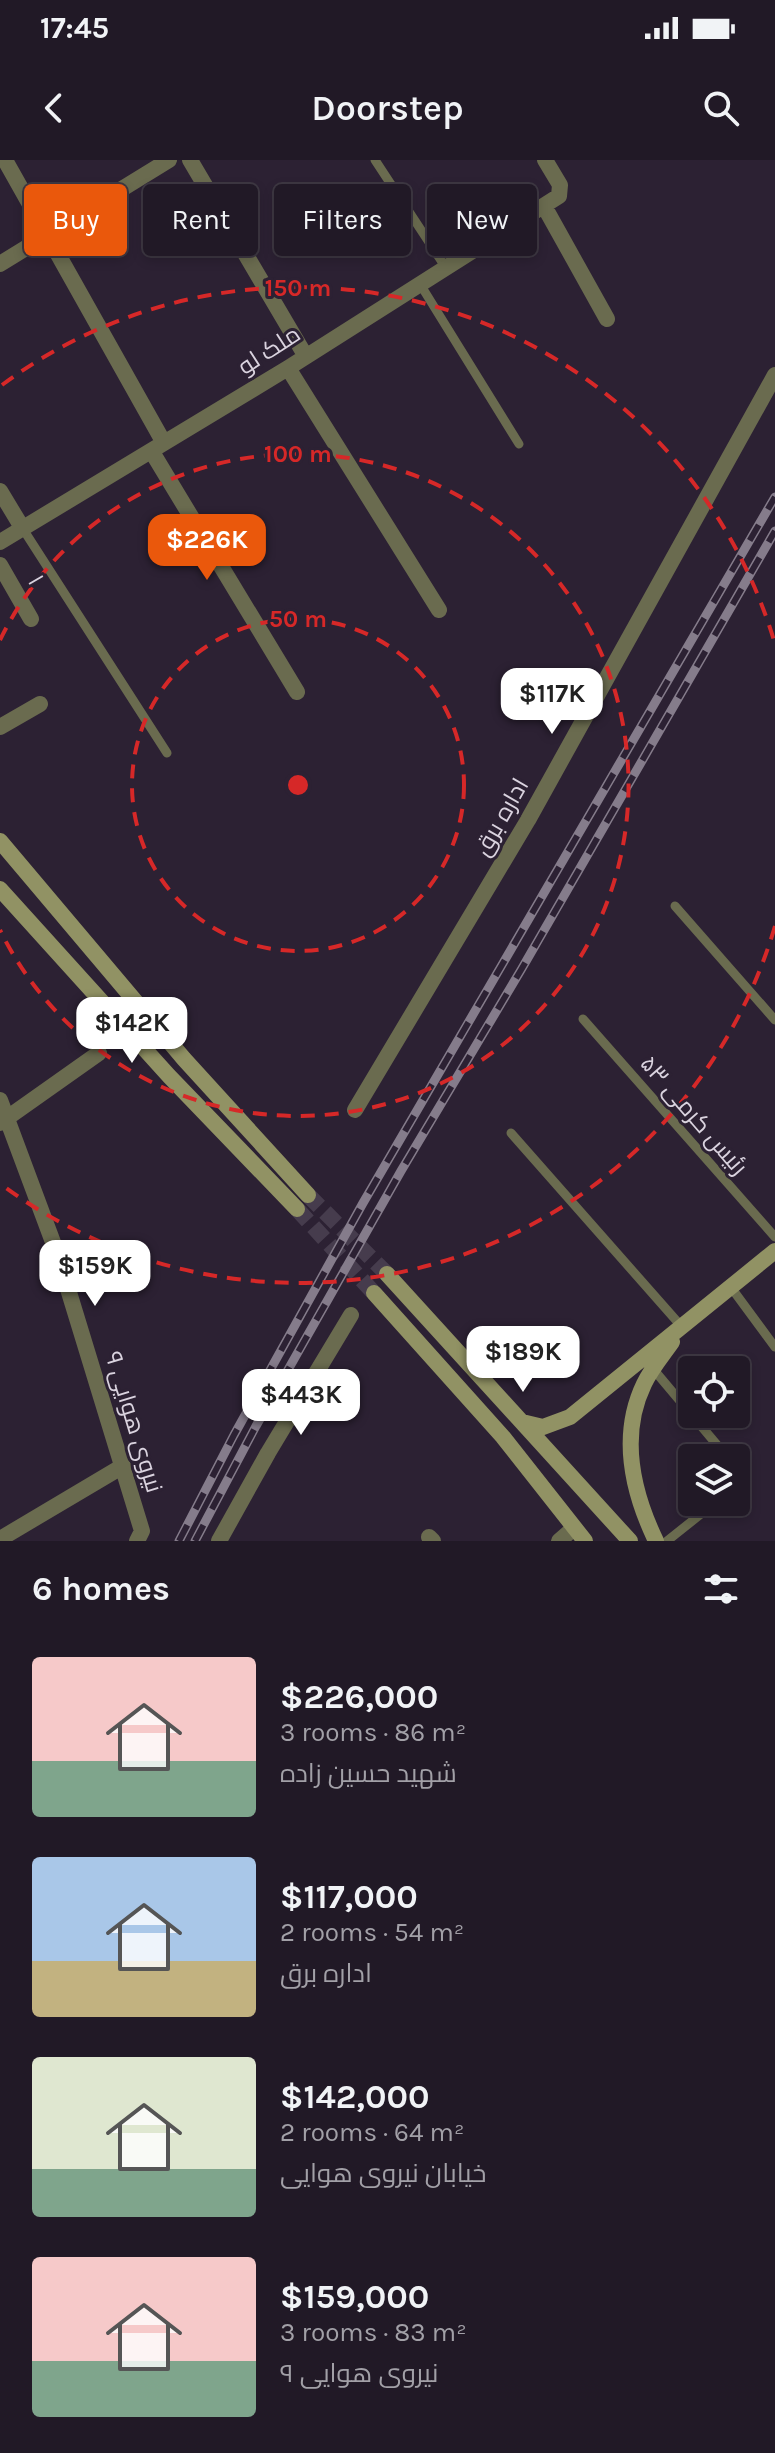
<!DOCTYPE html>
<html lang="en">
<head>
<meta charset="utf-8">
<style>
  body { margin:0; font-family:Karla,Cairo,sans-serif; background:#2d2632; color:#f1f3f6; height:100vh; display:flex; flex-direction:column; font-size:30px; white-space:nowrap }
  * { box-sizing:border-box; margin:0 }
  p { font-size:26px; color:#a2a0a7 }
  .icon { flex:none; width:44px; height:44px; fill:none; stroke:currentColor; stroke-width:2; stroke-linecap:round; stroke-linejoin:round }
  .map { position:relative; height:1381px; overflow:hidden }
  .drawer { display:flex; flex-direction:column; background:#211926; flex:1 }
  .drawer>* { flex:none }
  .hud { position:absolute; left:24px; top:24px; width:728px; height:72px; display:flex; gap:16px }
  .tools { position:absolute; left:678px; top:1196px; display:grid; gap:16px }
  .tools a { display:grid; place-items:center; width:72px; height:72px; border-radius:8px; background:#211926; box-shadow:0 4px 12px #0003,0 0 0 2px #3e3843; font-size:40px }
  .price { position:absolute; translate:-50% -68px; padding:0 18px; border-radius:16px; background:#fff; color:#222; font-size:26px; line-height:52px; filter:drop-shadow(0 2px 4px #0008) }
  .price::after { content:''; position:absolute; left:50%; top:48px; width:24px; height:18px; margin-left:-12px; background:inherit; clip-path:polygon(0 0,100% 0,50% 100%) }
  .price.selected { background:#ea580c; color:#fff }
  ul { padding:0; list-style:none }
  li { display:flex; align-items:center; gap:24px; height:200px; padding:0 32px }
  li span { display:grid; place-items:center; flex:none; width:224px; height:160px; border-radius:8px; color:#555 }
  li>.icon { margin-inline-start:auto }
  span .icon { width:96px; height:96px; fill:#fffc; stroke-width:1 }
  li b { font-size:34px }
  h2 { display:flex; justify-content:space-between; align-items:center; height:96px; padding:0 32px; font-size:34px }
  .tag { padding:0 28px; border-radius:8px; background:#211926; box-shadow:0 4px 12px #0003,0 0 0 2px #3e3843; font-size:28px; line-height:72px }
  .tag.selected { background:#ea580c; color:#fff }
  .status { display:flex; justify-content:space-between; align-items:center; height:56px; padding:0 40px; background:#211926; direction:ltr }
  .status svg { height:22px; fill:currentColor }
  header { display:flex; justify-content:space-between; align-items:center; height:104px; padding:0 32px; background:#211926; font-size:36px; font-weight:600 }
  .map>svg:first-child { display:block }
  .lines { fill:none; stroke-linecap:round; stroke-linejoin:round }
  .secondary-tunnel { stroke:#463c4d; stroke-width:16; stroke-dasharray:16 8; stroke-linecap:butt }
  .service { stroke:#6a6b4f; stroke-width:9 }
  .minor { stroke:#6a6b4f; stroke-width:16 }
  .tertiary { stroke:#6a6b4f; stroke-width:16 }
  .secondary { stroke:#919264; stroke-width:16 }
  .rail-casing { stroke:#857c8b; stroke-width:9 }
  .rail { stroke:#2c2133; stroke-width:6; stroke-dasharray:18; stroke-linecap:butt }
  .ring { fill:none; stroke:#d62828; stroke-width:4; stroke-dasharray:14 10 }
  .labels { text-anchor:middle; stroke-width:6; stroke-linejoin:round; paint-order:stroke }
  .street-label { font-size:24px; fill:#dad3df; stroke:#2c2133 }
  .centre { fill:#d62828; stroke:#2c2133; stroke-width:4 }
  .ring-label { font-size:24px; text-anchor:middle; font-weight:bold; fill:#d62828; stroke:#2c2133; stroke-width:6; stroke-linejoin:round; paint-order:stroke }
</style>
</head>
<body>
<div class="status"><b>17:45</b><svg viewBox="0 0 49 12"><path d="M0 12V9h3v3zM5 12V6h3v6zM10 12V3h3v9zM15 12V0h3v12zM26 1h20v11H26zM47 4h2v5h-2z"/></svg></div>
<header><svg class="icon" aria-label="back" viewBox="0 0 24 24"><path d="M15 5l-7 7 7 7"/></svg>Doorstep<svg class="icon" aria-label="search" viewBox="0 0 24 24"><circle cx="10" cy="10" r="6"/><path d="M15 15l6 6"/></svg></header>
<div class="map">
<svg width="775" height="1381" viewBox="0 0 775 1381">
  <rect width="100%" height="100%" fill="#2c2133"/>
  <g class="lines">
    <path class="secondary-tunnel" d="M308 1035 387 1114
      M297 1049 374 1133"/>
    <path class="service" d="M375 0 446 108
      M420 124 519 284
      M23 369 167 593
      M675 746 775 860
      M583 859 775 1077
      M511 973 682 1167
      M730 1126 775 1187
      M654 1210 723 1292
      M736 1326 747 1318
      M667 1381 716 1342"/>
    <path class="minor" d="M5 0 164 283
      M190 0 305 195
      M544 46 607 159
      M0 104 169 0
      M288 208 439 450
      M152 292 297 532
      M0 331 23 369
      M0 382 288 208 559 36 560 25 545 0
      M0 405 31 459
      M0 567 40 544
      M0 940 57 1093 142 1371 137 1381
      M355 950 528 660 775 215
      M0 963 99 893
      M429 1377 433 1381
      M0 1379 123 1306
      M559 1381 574 1368"/>
    <path class="tertiary" d="M219 1381 268 1293 351 1155"/>
    <path class="secondary" d="M0 681 184 899 308 1035
      M0 729 169 916 297 1049
      M387 1114 630 1381
      M374 1133 503 1277 585 1381
      M522 1262 543 1267 570 1257 775 1091
      M656 1381C632 1331 619 1276 644 1224 651 1209 663 1195 672 1182"/>
    <defs>
      <path id="rail" d="M179 1381 234 1275 363 1043 775 337
        M195 1381 256 1266 401 1011 521 810 775 371"/>
    </defs>
    <use href="#rail" class="rail-casing"/>
    <use href="#rail" class="rail"/>
  </g>
  <g class="ring">
    <circle cx="298" cy="625" r="166"/>
    <path d="M0 480A331 331 0 1 1 0 770"/>
    <path d="M775 766A497 497 0 0 1 2 1025M2 225A497 497 0 0 1 775 484"/>
  </g>
  <g class="labels">
    <g class="street-label">
      <text transform="translate(269 190) rotate(-33)" y="8">ملک لو</text>
      <text transform="translate(36 420) rotate(60)" y="8">۱</text>
      <text transform="translate(501 657) rotate(-60)" y="8">اداره برق</text>
      <text transform="translate(694 955) rotate(49)" y="8">رئیس کرمی ۵۳</text>
      <text transform="translate(134 1262) rotate(73)" y="8">نیروی هوایی ۹</text>
    </g>
  </g>
  <circle cx="298" cy="625" r="12" class="centre"/>
  <g class="ring-label">
    <text x="298" y="136">150 m</text>
    <text x="298" y="302">100 m</text>
    <text x="298" y="467">50 m</text>
  </g>
</svg>
<div class="tools">
<a><svg class="icon" aria-label="locate" viewBox="0 0 24 24"><circle cx="12" cy="12" r="6"/><path d="M12 2v4M12 18v4M2 12h4M18 12h4"/></svg></a>
<a><svg class="icon" aria-label="layers" viewBox="0 0 24 24"><path d="M12 4l9 5-9 5-9-5zM3 14l9 5 9-5"/></svg></a>
</div>
<b class="price selected" style="left:207px;top:422px">$226K</b>
<b class="price" style="left:552px;top:576px">$117K</b>
<b class="price" style="left:132px;top:905px">$142K</b>
<b class="price" style="left:95px;top:1148px">$159K</b>
<b class="price" style="left:523px;top:1234px">$189K</b>
<b class="price" style="left:301px;top:1277px">$443K</b>
<div class="hud">
<a class="tag selected">Buy</a>
<a class="tag">Rent</a>
<a class="tag">Filters</a>
<a class="tag">New</a>
</div>
</div>
<section class="drawer">
<h2>6 homes<svg class="icon" aria-label="filters" viewBox="0 0 24 24"><path d="M4 7h16M4 17h16"/><circle cx="9" cy="7" r="2"/><circle cx="15" cy="17" r="2"/></svg></h2>
<ul>
<li><span style="background:linear-gradient(#f6c9c9 65%,#7fa58c 0)"><svg class="icon" aria-label="home" viewBox="0 0 24 24"><path d="M3 11l9-7 9 7M6 9v11h12V9"/></svg></span><div><b>$226,000</b><p>3 rooms · 86 m²</p><p>شهید حسین زاده</p></div></li>
<li><span style="background:linear-gradient(#a9c7e8 65%,#c2b280 0)"><svg class="icon" aria-label="home" viewBox="0 0 24 24"><path d="M3 11l9-7 9 7M6 9v11h12V9"/></svg></span><div><b>$117,000</b><p>2 rooms · 54 m²</p><p>اداره برق</p></div></li>
<li><span style="background:linear-gradient(#dfe7d0 70%,#7fa58c 0)"><svg class="icon" aria-label="home" viewBox="0 0 24 24"><path d="M3 11l9-7 9 7M6 9v11h12V9"/></svg></span><div><b>$142,000</b><p>2 rooms · 64 m²</p><p>خیابان نیروی هوایی</p></div></li>
<li><span style="background:linear-gradient(#f6c9c9 65%,#7fa58c 0)"><svg class="icon" aria-label="home" viewBox="0 0 24 24"><path d="M3 11l9-7 9 7M6 9v11h12V9"/></svg></span><div><b>$159,000</b><p>3 rooms · 83 m²</p><p>نیروی هوایی ۹</p></div></li>
</ul>
</section>
</body>
</html>
